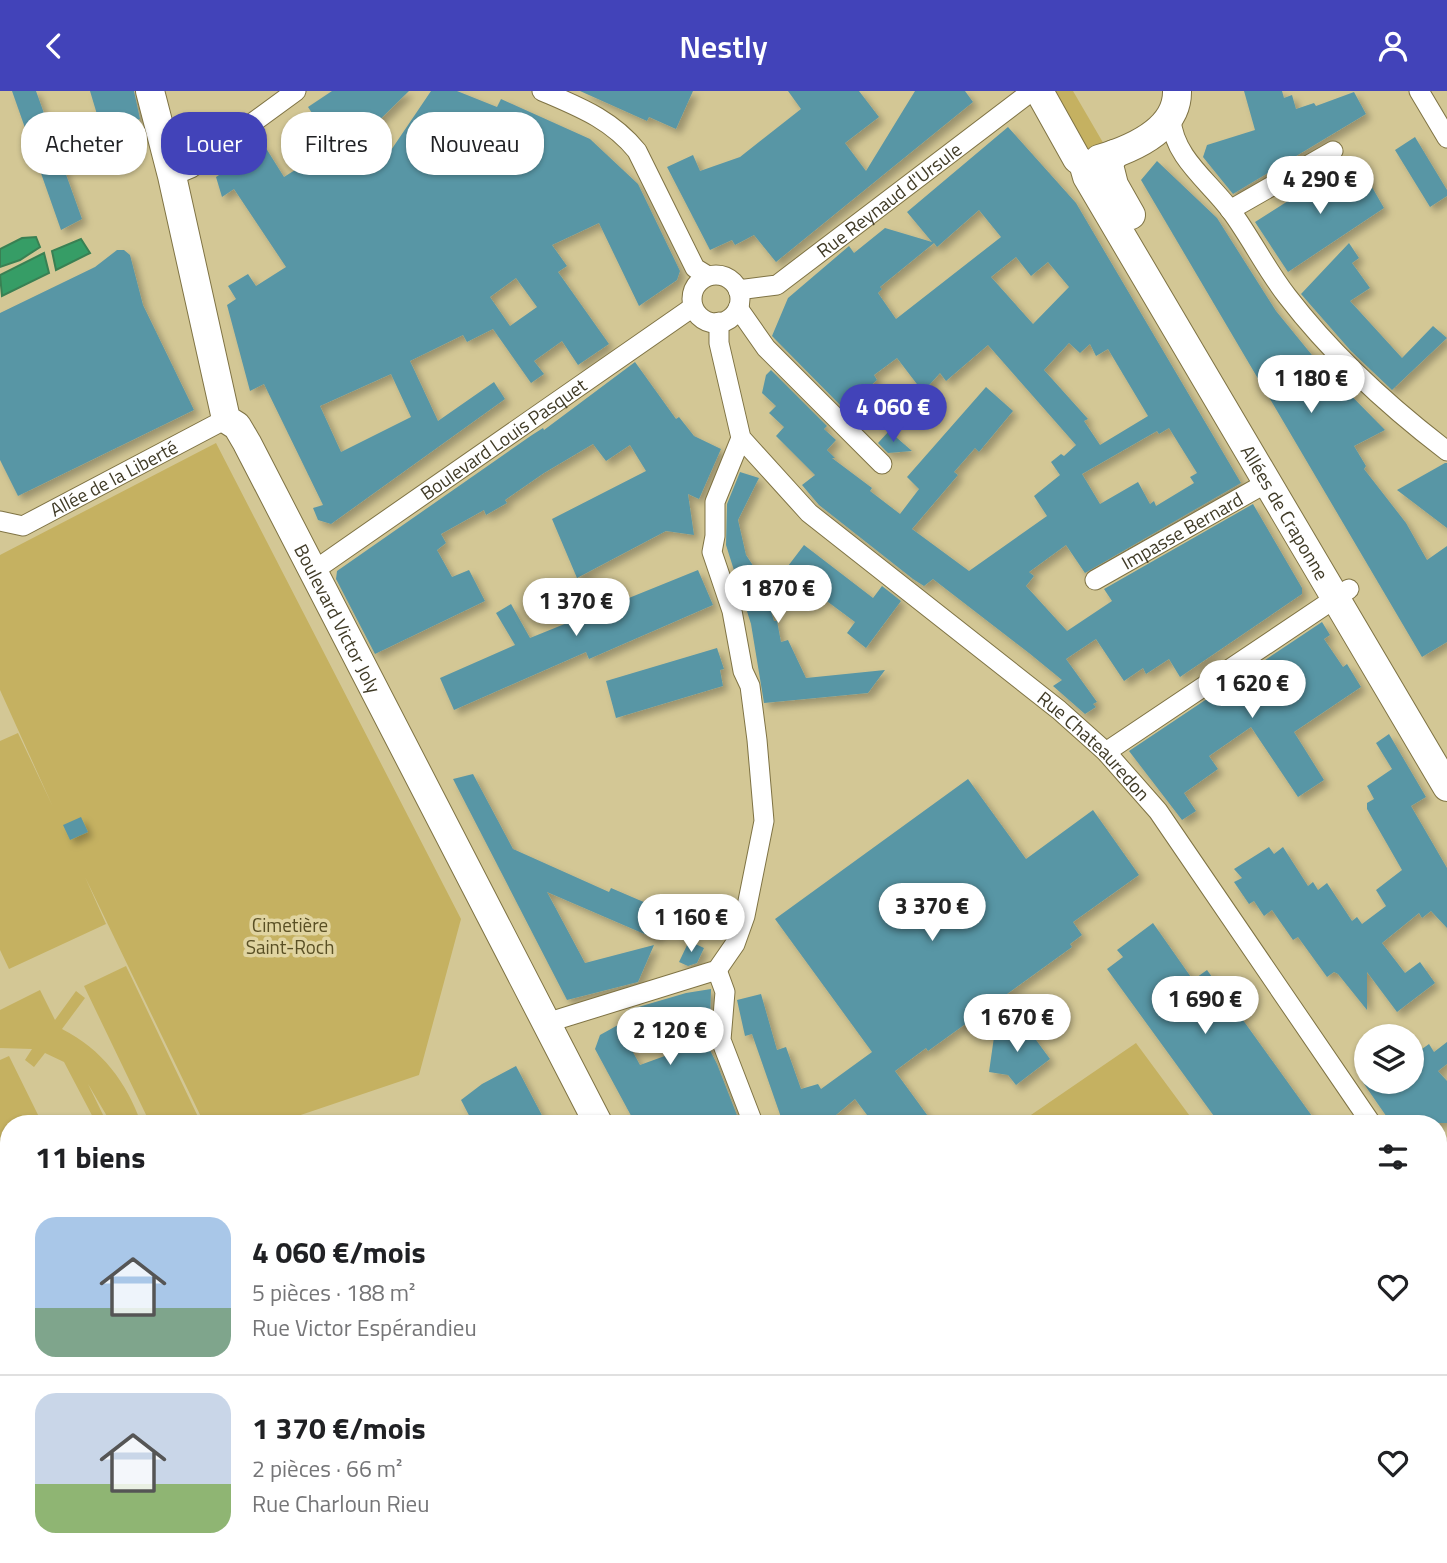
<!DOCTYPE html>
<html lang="fr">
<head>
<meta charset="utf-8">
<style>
  body { margin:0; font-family:"Titillium Web",sans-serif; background:#f6f6f6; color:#202124; height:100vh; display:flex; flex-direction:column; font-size:26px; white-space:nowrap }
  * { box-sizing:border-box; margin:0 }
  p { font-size:23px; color:#757577 }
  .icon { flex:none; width:38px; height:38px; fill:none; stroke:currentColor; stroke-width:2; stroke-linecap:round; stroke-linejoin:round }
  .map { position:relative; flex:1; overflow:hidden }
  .drawer { position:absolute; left:0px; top:1024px; width:1447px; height:450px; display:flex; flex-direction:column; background:#fff; border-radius:28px 28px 0 0; box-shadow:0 2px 5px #0004 }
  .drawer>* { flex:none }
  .top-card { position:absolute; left:21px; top:21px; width:700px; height:63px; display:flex; gap:14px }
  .buttons { position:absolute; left:1354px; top:933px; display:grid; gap:14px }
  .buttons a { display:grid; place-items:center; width:70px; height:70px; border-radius:50%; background:#fff; box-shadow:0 2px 5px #0004; font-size:35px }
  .price { position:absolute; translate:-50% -60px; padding:0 16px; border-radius:24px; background:#fff; color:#222; font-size:23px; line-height:46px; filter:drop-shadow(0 2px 4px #0008) }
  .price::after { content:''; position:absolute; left:50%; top:42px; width:21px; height:16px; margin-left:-10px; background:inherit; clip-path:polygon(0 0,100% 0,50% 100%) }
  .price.active { background:#4243b9; color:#fff }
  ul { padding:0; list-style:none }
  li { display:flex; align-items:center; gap:21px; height:175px; padding:0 35px }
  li+li { border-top:2px solid #e0e0e0 }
  li span { display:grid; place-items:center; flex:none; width:196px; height:140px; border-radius:21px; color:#555 }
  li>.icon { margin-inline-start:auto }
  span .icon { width:84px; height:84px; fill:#fffc; stroke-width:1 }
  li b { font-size:30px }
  h2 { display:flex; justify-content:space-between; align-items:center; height:84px; padding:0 35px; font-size:30px }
  .pill { padding:0 24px; border-radius:28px; background:#fff; box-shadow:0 2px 5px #0004; font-size:24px; line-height:63px }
  .pill.active { background:#4243b9; color:#fff }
  header { display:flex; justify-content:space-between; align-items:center; height:91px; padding:0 35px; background:#4243b9; color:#fff; font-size:32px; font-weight:600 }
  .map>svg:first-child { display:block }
  .green { fill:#c5b161 }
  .water { fill:#369d66; stroke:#398053; stroke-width:2 }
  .building { fill:#5996a5; fill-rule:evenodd; filter:url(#shadow) }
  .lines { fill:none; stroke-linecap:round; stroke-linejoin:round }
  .street-casing { stroke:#7f7344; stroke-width:21 }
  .secondary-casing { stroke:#7f7344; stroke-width:30 }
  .street { stroke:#fff; stroke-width:19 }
  .secondary { stroke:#fff; stroke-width:28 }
  .labels { text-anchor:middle; stroke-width:7; stroke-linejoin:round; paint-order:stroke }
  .street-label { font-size:19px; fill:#403b27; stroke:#e0d4a1 }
  .park-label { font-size:19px; fill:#594f24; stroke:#e0d4a1 }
</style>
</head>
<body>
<header><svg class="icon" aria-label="back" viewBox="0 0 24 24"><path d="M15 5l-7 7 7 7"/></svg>Nestly<svg class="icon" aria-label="person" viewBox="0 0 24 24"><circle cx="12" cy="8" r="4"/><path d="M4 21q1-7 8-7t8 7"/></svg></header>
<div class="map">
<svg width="1447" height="1472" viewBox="0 0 1447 1472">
  <defs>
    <filter id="shadow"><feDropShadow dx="5" dy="5" stdDeviation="3.5" flood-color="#0004"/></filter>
  </defs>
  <rect width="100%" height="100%" fill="#d3c795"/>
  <path class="green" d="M1054 0H1073L1105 55 1088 57 1081 53Z
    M216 352 461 828 419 984 277 1032H204L85 786 106 833 9 878 0 859V650L18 642 53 716 0 599V464Z
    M126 875 201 1032H150L84 895Z
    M40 899 55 929 76 900 85 907 62 938C102 958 127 992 141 1032H111L88 993 107 1032H96L64 971 45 962 34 976 25 969 32 958 0 957V919Z
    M1136 952 1195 1032H1033L1028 1026Z
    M9 965 42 1032H9V1179L0 1184V969Z"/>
  <path class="water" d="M36 146 40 156 20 169 0 176V158L22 147Z
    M81 148 90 162 56 179 52 160Z
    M44 162 49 182 2 205 0 184Z"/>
  <path class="building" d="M12 0H36L82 128 61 139Z
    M90 0H134L140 28 102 40Z
    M332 0H409L358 50 381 74 431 0H457L497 16 501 8 590 48 638 93 680 180 677 189 639 215 599 132 552 154 567 175 558 181 609 253 578 274 562 250 534 270 544 283 531 292 493 238 467 251 463 244 410 270 438 330 494 291 505 308 331 433 318 429 313 417 323 414 264 293 250 300 227 214 236 208 228 195 248 183 256 195 286 176 234 98 222 106 216 86 264 54 284 86 322 62 314 46 323 39 308 16ZM516 187 537 216 510 235 490 206ZM391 283 411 326 341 361 320 315Z
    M580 0H693L676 38 649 26 647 30Z
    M788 0H859L879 26 845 52 866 80 915 0H965L973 11 776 171 754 144 735 154 732 149 710 159 667 76 693 64 700 80 740 66 801 18Z
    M1244 0H1282L1284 7 1292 4 1296 18 1314 12 1316 15 1354 1 1366 23 1233 103 1203 66 1207 54 1255 39Z
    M1008 36 1076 112 1241 392 1085 482 1066 454 1029 481 1034 485 1026 495 1067 540 1112 510 1104 498 1253 413 1302 497V503L1180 586 1169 568 1146 583 1143 577 1124 590 1096 548 1066 568 1097 611 1093 613 1096 616 1085 623 1053 595 1062 589 1029 562 933 488 924 495 913 488 819 414 802 394 815 384 776 345 784 336 769 322 776 315 762 302 766 284 771 279 827 335 824 338 836 349 827 359 835 367H832L872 397 870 400 900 423 919 398 907 386 986 296 1013 320 979 361 975 357 954 381 958 384 912 438 969 480 1047 425 1034 405 1060 384 1051 371 1061 363 1064 365 1076 354 988 254 946 290 940 282 923 301 897 267 874 284 877 289 844 318 772 245 788 207 849 155 854 162 885 137 932 151 907 121ZM979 119 1001 146 896 228 878 202 882 198 880 196 934 152 937 156ZM1016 166 1031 185 1048 171 1069 196 1033 233 991 186ZM1069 252 1080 262 1090 253 1096 265 1108 258 1148 325 1100 354 1084 330 1088 328 1044 279ZM1169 337 1197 382 1190 386 1194 392 1156 415 1154 410 1150 413 1138 391 1100 413 1082 383 1157 340 1159 343Z
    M1415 46 1447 99V105L1430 116 1395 59Z
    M1157 70 1217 127 1276 220 1316 269 1385 339 1354 355 1366 375 1364 378 1406 432 1427 469 1447 455V551L1422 566 1141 89Z
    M1357 70 1384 117 1288 181 1255 131 1310 96 1312 100Z
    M1349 152 1359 167 1352 172 1370 197 1350 210 1402 267 1433 235 1447 247 1392 299 1351 260 1301 203Z
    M117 159H124L130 164 143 214 194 319 18 405 0 369V222L95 176Z
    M635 271 676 328 679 326 694 345 721 358 699 408 688 403 694 444 666 440 577 487 552 428 646 380 630 354 606 370 593 353 544 382 505 409 507 412 486 424 484 419 441 443 446 452 437 459 452 486 469 479 485 510 375 563 336 488 337 480 532 344 543 337 544 339Z
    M889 340 912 360 888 362 878 352Z
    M1445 372H1447V437L1397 399Z
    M740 381 759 387 738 429 746 464 760 485 774 530H777L781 551 788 549 806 587 885 579 868 602 764 612 751 533 726 454 727 413Z
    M804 454 873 507 882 495 901 510 866 557 847 542 855 531 785 479Z
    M698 479 713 514 589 568 586 561 454 619 440 587 515 554 496 522 511 513 530 547Z
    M1322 531 1330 544 1324 548 1343 576 1347 573 1361 596 1294 641 1324 689 1298 706 1251 636 1209 665 1218 678 1184 702 1196 720 1182 729 1129 660Z
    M717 557 724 578 720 579 723 595 616 627 606 590Z
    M1389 643 1426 706 1411 715 1447 777V837L1431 820 1422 827 1419 822 1382 852 1405 882 1420 871 1435 892 1397 921 1367 881V919L1338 883 1334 881 1327 886 1298 846 1293 849 1272 819 1264 825 1254 810 1249 813 1234 791 1242 787 1234 778 1269 756 1274 763 1283 756 1308 795 1313 791 1318 799 1327 792 1352 830 1357 826 1362 833 1386 815 1376 799 1402 779 1367 718V712L1374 708 1367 695 1392 678 1376 652Z
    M473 683 513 758 609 801 611 797 667 821 656 848 547 801 585 872 654 854 638 891 567 909 453 688Z
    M968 688 1026 768 1093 719 1139 784 1073 831 1082 844 1070 853 1072 856 928 960 926 957 895 980 933 1032H873L855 1008 836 1024 838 1029 830 1032H783L752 943 745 945 737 909 761 903 777 959 786 956 801 998 818 993 821 998 872 961 775 828Z
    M81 726 88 741 70 749 63 734Z
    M1153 832 1193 889 1207 879 1317 1032H1219L1107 878 1123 866 1117 859Z
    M689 850 704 857 697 872 688 875 679 871Z
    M711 898 710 929 694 928 717 973 740 1032H635L595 958 600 944 618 934 640 974 673 962 662 930 634 938 628 919 686 902Z
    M1025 934 1050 968 1016 994 1008 984 989 981 995 939 1014 942Z
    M1447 951V973L1438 980 1447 990V1032H1391L1362 990H1412V965L1429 953 1434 961Z
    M516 975 546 1032H473L461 1009 482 993Z"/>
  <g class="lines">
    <defs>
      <g id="street">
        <path d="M542 0C579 16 611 28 637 60L695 177 708 185"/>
        <path d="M1419 0 1447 47"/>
        <path d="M1171 28C1174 67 1209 90 1231 120 1251 147 1266 178 1287 205 1333 265 1387 314 1447 360"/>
        <path d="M172 85 191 77 296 0"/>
        <path d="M1230 119 1333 60"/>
        <circle cx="716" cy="208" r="24"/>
        <path id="s1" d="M738 199 777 194 1032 0"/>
        <path d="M738 217 766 257 882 373"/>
        <path id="s2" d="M719 231V252L741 347 809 422 1059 619 1106 661 1158 720 1371 1032"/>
        <path id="s3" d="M0 430 23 435 226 328"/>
        <path id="s4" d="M312 481 693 216"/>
        <path id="s5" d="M1095 489 1268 391"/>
        <path d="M1106 661 1349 498"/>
        <path d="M717 879 725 901 721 949 753 1032"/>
        <path d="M546 932 717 879 735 853 745 825 764 730 757 649 750 595 743 580 732 520 712 461 715 445V411L741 347"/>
        <path d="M1438 1093 1447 1087"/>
        <path d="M1438 1275 1447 1281"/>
        <path d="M773 1465 779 1472"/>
        <path d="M804 1465 806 1472"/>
        <path d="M1202 1472 1205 1465"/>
      </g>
      <g id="secondary">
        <path id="s6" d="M150 0 172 85 226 328 237 335 247 352 598 1032"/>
        <path d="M1039 0 1077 68 1083 72"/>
        <path d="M1114 63 1109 74 1114 94 1131 124"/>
        <path d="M1099 68C1132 58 1178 39 1177 0"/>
        <path id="s7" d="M1083 72 1087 86 1447 696"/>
        <path d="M907 1465 928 1472"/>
        <path d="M978 1465 1000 1472"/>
        <path d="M42 1472 68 1465"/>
        <path d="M166 1472 228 1465"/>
      </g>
    </defs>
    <use href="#street" class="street-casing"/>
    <use href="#secondary" class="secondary-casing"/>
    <use href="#street" class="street"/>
    <use href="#secondary" class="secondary"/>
  </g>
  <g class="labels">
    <g class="street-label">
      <text dy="7" stroke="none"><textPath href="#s1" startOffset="180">Rue Reynaud d'Ursule</textPath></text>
      <text dy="7" stroke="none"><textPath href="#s4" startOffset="233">Boulevard Louis Pasquet</textPath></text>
      <text dy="7" stroke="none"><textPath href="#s3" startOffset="126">Allée de la Liberté</textPath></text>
      <text dy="7" stroke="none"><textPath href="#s7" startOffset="404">Allées de Craponne</textPath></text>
      <text dy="7" stroke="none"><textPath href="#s5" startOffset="100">Impasse Bernard</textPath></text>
      <text dy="7" stroke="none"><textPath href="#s6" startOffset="567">Boulevard Victor Joly</textPath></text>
      <text dy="7" stroke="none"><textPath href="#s2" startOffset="588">Rue Chateauredon</textPath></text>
    </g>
    <g class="park-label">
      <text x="290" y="841">Cimetière<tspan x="290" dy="22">Saint-Roch</tspan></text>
    </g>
  </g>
</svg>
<div class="buttons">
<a><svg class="icon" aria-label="layers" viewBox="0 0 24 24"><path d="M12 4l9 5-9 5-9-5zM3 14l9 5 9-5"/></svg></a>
</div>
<b class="price" style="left:1320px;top:125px">4 290 €</b>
<b class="price" style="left:1311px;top:324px">1 180 €</b>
<b class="price active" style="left:893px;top:353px">4 060 €</b>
<b class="price" style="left:778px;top:534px">1 870 €</b>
<b class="price" style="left:576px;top:547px">1 370 €</b>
<b class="price" style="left:1252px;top:629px">1 620 €</b>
<b class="price" style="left:932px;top:852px">3 370 €</b>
<b class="price" style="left:691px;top:863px">1 160 €</b>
<b class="price" style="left:1205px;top:945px">1 690 €</b>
<b class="price" style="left:1017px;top:963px">1 670 €</b>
<b class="price" style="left:670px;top:976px">2 120 €</b>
<div class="top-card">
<a class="pill">Acheter</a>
<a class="pill active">Louer</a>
<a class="pill">Filtres</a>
<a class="pill">Nouveau</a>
</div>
<section class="drawer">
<h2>11 biens<svg class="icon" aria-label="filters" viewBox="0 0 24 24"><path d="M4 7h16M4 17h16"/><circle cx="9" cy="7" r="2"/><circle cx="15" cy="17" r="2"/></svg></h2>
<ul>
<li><span style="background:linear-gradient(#a9c7e8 65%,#7fa58c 0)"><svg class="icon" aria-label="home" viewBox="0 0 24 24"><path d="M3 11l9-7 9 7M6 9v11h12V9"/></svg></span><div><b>4 060 €/mois</b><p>5 pièces · 188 m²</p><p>Rue Victor Espérandieu</p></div><svg class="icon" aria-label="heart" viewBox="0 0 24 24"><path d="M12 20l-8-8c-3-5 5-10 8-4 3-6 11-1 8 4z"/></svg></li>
<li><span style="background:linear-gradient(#c9d6e8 65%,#8fb573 0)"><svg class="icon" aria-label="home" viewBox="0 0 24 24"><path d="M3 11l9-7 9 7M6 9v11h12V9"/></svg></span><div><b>1 370 €/mois</b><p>2 pièces · 66 m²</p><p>Rue Charloun Rieu</p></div><svg class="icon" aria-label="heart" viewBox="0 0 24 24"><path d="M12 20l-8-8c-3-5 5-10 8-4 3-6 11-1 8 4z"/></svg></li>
</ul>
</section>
</div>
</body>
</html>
